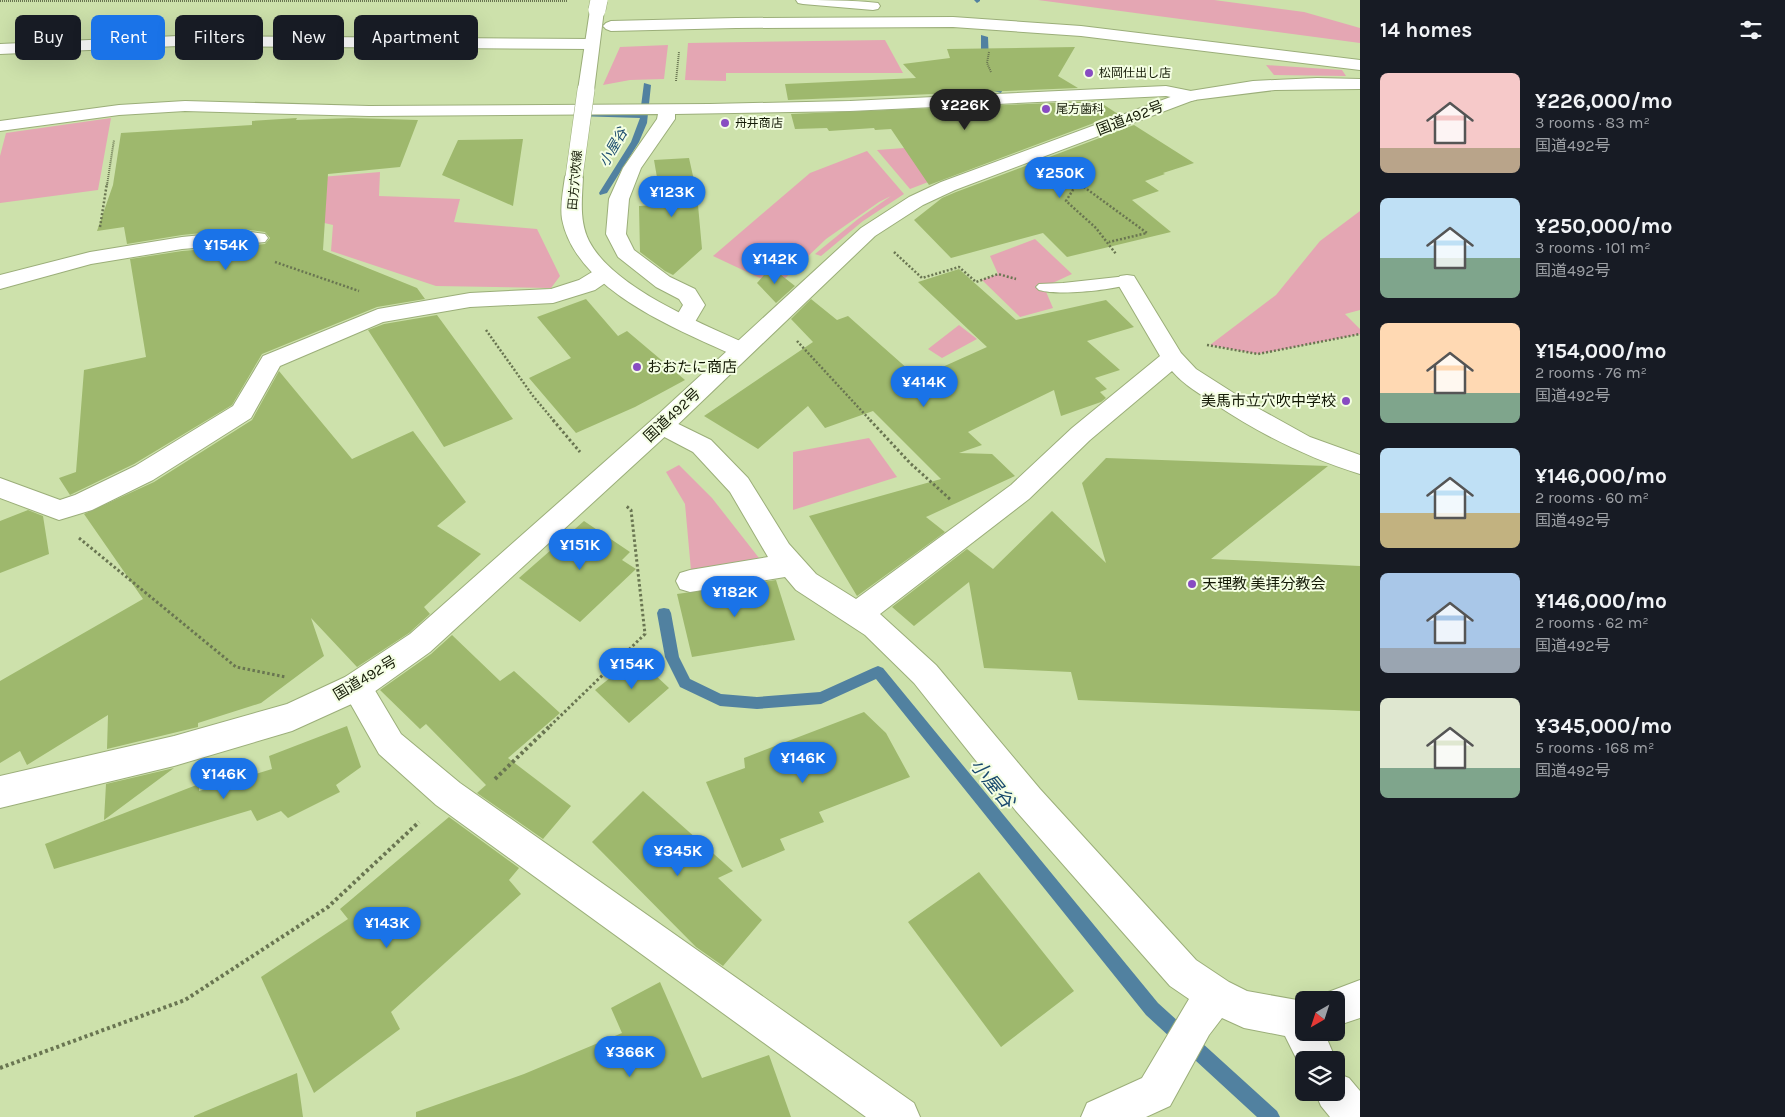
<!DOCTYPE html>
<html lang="en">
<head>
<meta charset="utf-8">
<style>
  body { margin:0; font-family:Karla,"Noto Sans JP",sans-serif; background:#242831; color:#f1f3f6; height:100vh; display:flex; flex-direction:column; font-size:19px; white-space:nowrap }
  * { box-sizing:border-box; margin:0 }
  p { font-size:16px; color:#9ea1a6 }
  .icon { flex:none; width:28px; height:28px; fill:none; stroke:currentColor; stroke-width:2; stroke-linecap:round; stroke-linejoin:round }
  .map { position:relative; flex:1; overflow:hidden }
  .sheet { display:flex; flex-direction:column; background:#171b24; width:425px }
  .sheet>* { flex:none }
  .top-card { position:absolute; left:15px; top:15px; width:475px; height:45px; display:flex; gap:10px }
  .needle { width:32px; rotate:219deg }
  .fabs { position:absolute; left:1295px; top:991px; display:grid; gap:10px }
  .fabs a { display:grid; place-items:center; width:50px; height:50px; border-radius:8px; background:#171b24; box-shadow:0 5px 20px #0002; font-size:25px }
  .price { position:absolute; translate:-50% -42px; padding:0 11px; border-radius:18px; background:#1a73e8; color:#fff; font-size:16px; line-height:32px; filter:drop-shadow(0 1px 2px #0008) }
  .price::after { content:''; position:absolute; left:50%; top:30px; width:15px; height:11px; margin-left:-8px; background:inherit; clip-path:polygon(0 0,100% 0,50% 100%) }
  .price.selected { background:#222; color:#fff }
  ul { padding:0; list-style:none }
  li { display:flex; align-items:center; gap:15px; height:125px; padding:0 20px }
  li span { display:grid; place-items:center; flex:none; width:140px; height:100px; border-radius:8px; color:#555 }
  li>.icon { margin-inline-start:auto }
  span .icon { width:60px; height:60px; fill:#fffc; stroke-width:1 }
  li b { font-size:21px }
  h2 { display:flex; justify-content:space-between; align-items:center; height:60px; padding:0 20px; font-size:21px }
  .tag { padding:0 18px; border-radius:8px; background:#171b24; box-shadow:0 5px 20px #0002; font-size:18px; line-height:45px }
  .tag.selected { background:#1a73e8; color:#fff }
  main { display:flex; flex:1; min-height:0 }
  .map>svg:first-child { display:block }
  .green { fill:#e4a6b3 }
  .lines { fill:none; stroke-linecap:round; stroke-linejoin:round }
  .stream { fill:#5181a0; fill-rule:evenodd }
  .building { fill:#9eb86d }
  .service-casing { stroke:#9bae79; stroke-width:2 }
  .minor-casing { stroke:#9bae79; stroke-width:2 }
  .secondary-casing { stroke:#9bae79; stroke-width:2 }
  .trunk-casing { stroke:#9bae79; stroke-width:2 }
  .path-far3 { stroke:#697551; stroke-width:2; stroke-dasharray:1 1; stroke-linecap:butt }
  .path-far2 { stroke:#697551; stroke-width:2.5; stroke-dasharray:2 2; stroke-linecap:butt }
  .path-far1 { stroke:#697551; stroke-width:3; stroke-dasharray:2.5 2.5; stroke-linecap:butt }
  .path { stroke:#697551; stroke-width:4; stroke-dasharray:3 3; stroke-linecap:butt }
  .service { fill:#fff; fill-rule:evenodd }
  .minor { fill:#fff; fill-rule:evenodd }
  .secondary { fill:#fff; fill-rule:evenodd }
  .trunk { fill:#fff; fill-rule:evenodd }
  .secondary-bridge-casing { stroke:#9bae79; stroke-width:18; stroke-linecap:butt }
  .secondary-bridge { stroke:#fff; stroke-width:17 }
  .poi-dot { fill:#884cc2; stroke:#f4fee3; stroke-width:2 }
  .labels { text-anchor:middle; stroke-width:4; stroke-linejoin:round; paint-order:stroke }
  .far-poi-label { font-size:12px; fill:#131905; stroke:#f4fee3; text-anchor:start }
  .far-street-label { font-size:12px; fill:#131905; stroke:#f4fee3 }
  .far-water-label { font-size:14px; font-style:italic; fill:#18496d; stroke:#f4fee3 }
  .street-label { font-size:15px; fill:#131905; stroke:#f4fee3 }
  .poi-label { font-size:15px; fill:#131905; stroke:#f4fee3; text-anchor:start }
  .near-water-label { font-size:19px; font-style:italic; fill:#18496d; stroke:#f4fee3 }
</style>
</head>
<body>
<main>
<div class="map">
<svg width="1360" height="1117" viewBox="0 0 1360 1117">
  <rect width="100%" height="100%" fill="#cde1ab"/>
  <path class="green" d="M1038 0H1214L1304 12 1360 28V43Z
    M885 40 903 73H726V81L685 80 688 43Z
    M668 45 664 79 630 80 603 85 620 47Z
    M1266 65 1342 70 1346 76 1274 75Z
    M111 118 98 190 0 203V156L6 133Z
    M918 147 949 174 910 189 877 150Z
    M867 151 904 194 863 221 821 256 815 254 858 219 891 196 879 202 826 239 777 286 713 256 810 173Z
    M380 172 379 196 460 199 454 222 537 229 560 276 551 288 436 286 331 251 333 225 320 222 321 177Z
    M1360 211V310L1345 314 1360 329V334L1258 354 1210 345 1276 295 1320 241Z
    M1035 239 1072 274 1044 287 1053 308 1020 317 982 280 998 274 990 256Z
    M959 325 977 339 942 358 928 349Z
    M869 438 897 477 793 510V452Z
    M679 465 712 498 759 558 691 570 685 504 666 472Z"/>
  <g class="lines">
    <path class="stream" d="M974 0H980V1L977 3Z
      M981 35 988 37 989 62 1002 91 1001 93 994 91 981 62Z
      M644 83 651 85 647 123 639 142 607 193 600 195 599 193 631 142 640 118 577 116 573 114 577 112 640 114Z
      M664 608 669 609 671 613 679 657 690 679 721 694 757 697 820 692 873 668 878 666 883 668 1158 1003 1277 1111 1280 1117H1257L1146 1015 876 679 821 704 757 709 720 706 680 687 665 657 657 613 659 609Z"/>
  </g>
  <path class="building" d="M1075 47 1058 76 1078 88 788 100 785 84 916 78 903 64 950 58 947 49Z
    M1098 101 1118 114 929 185 891 129 875 130 874 128 829 131 827 128 795 129 791 114Z
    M297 118 296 120 352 118 418 120 400 167 328 174 323 250 417 288 425 299 377 307 262 354 232 405 134 464 70 495 59 478 76 472 84 370 146 357 130 259 182 251 265 244 270 238 265 232 242 229 182 235 127 244 124 227 97 231 113 185 121 133 252 125V121Z
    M1134 125 1194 163 1163 173 1165 174 1145 181 1159 191 1132 200 1171 232 1067 257 1043 233 951 258 914 220 942 198 956 192Z
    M523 139 513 206 442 175 458 140Z
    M689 158 697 194 702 249 673 275 665 271 640 252 639 206 654 205V201H661L654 160Z
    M771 267 795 286 776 303 757 283Z
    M959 269 1016 320 1106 300 1134 327 1087 341 1120 370 1095 378 1107 389 1100 392 1106 398 1101 402 1061 416 1054 390 968 432 982 445 959 453 992 454 1015 476 926 517 945 532 857 596 809 516 941 479 873 411 825 428 808 406 758 449 704 416 813 342 791 319 811 299 837 320 848 316 918 378 987 347 918 282Z
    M586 299 618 336 627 331 685 380 635 407 576 433 529 378 571 358 537 317Z
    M437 315 513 419 444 447 368 330 384 324Z
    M279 371 352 459 413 431 466 502 437 526 481 554 424 607 430 614 409 633 357 667 311 618 324 656 261 703 198 723V727L107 749 108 715 27 765 20 751 0 763V681L143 599 84 514 154 482 252 420Z
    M1106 458 1328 466 1211 559 1360 566V711L1078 700 1071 672 984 668 969 582 914 626 892 607 967 549 993 569 1052 511 1106 563 1082 483Z
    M28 510 43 516 49 554 0 573V521Z
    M584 521 630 552 622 560 636 569 580 622 519 578Z
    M776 580 795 640 692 657 677 594Z
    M452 635 500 681 514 671 560 713 508 758 571 806 543 839 477 793 486 785 426 724 420 729 380 690 431 654Z
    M636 657 669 688 629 723 595 690Z
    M864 712 886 733 910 777 819 812 824 822 780 839 785 850 742 868 706 782 745 768 744 758Z
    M347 726 361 767 336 785 340 792 288 818 281 811 257 821 251 810 54 869 45 844 199 784V791L272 769 269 756Z
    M174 768 104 820 106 784Z
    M643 791 733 871 718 878 762 920 723 966 696 947 592 842Z
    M449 817 519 868 509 880 521 894 391 1012 400 1029 314 1093 261 977 348 919 340 909Z
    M979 872 1074 991 1001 1047 908 922Z
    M660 982 702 1078 769 1055 791 1117H416V1112L524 1074 622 1033 611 1008Z
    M297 1073 303 1117H194V1116Z"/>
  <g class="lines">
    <defs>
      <path id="service" d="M1127 276 1132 278 1135 281 1132 284C1110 290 1060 296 1039 290L1036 287 1039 284 1063 283Z"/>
      <path id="minor" d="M796 0C822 0 852 0 878 3L880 6 878 9 873 10 803 4 798 3Z
        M953 17 1081 26 1360 60V70L1081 36 953 27 736 28 611 31 606 29 603 26 606 23 611 21 736 18Z
        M1166 86 1196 92 1198 96 1196 100 1190 101 1166 96 850 111 675 114V119L641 168 629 199 626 234 634 250 670 277 695 289 705 305 692 327 684 329 676 327 673 322 683 305 679 299 656 287 618 257 606 234 609 199 623 168 657 119 658 114 369 116 185 111 119 115 0 131V121L119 105 185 101 369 106 710 104 850 101Z
        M242 231 265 234 268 238 265 242 182 249 91 264 0 289V275L90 252 182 237Z
        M604 268 611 269 614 274 611 279 595 290 553 303 470 307 383 322 280 366 251 418 153 480 92 510 59 520 0 498V478L60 500 75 495 135 466 233 406 263 356 378 309 470 293 551 289 579 280 597 269Z
        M1127 275 1134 276 1181 353 1196 369 1254 406 1310 437 1360 455V474C1308 458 1260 434 1215 404 1200 394 1184 385 1172 371L1090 440 1029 499 880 614 936 665 1040 789 1196 960 1229 982 1247 991 1297 1000 1304 998 1309 1000H1304V1032H1324L1336 1060H1304V1074L1285 1036 1244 1028 1222 1018 1209 1035 1170 1106 1146 1117H1081L1087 1103 1142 1078 1189 999 1170 986 1016 811 914 683 865 635 796 590 785 577 690 592 680 589 676 581 680 573 690 570 768 557 730 492 693 452 653 431 650 425 653 419 662 416 711 440 748 478 789 544 816 574 856 599 1011 485 1072 428 1160 356 1116 281 1120 276Z
        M356 674 367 677 401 734 460 783 914 1103 920 1117H866L436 805 379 754 341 687 345 677Z
        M1360 980V1018L1336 1026V1000H1320L1323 994Z
        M1336 1073 1349 1078 1360 1091V1117H1330L1321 1106 1315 1092H1336Z"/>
      <path id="secondary" d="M597 6 602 7 604 10 594 90 592 94H580L578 90 590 10 592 7Z
        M574 171 581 173 583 177C582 199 579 221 589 241 613 288 703 324 749 345L752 350 749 355 741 357 733 355C675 328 576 290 562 219 560 206 563 191 565 177L567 173Z"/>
      <path id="trunk" d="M178 36 591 39 597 41 599 44 597 47 591 49 178 46 0 54V44Z
        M1317 78 1360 79V89L1275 90 1194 100 955 190 923 205 875 236 671 431 430 652 367 697 292 731 174 766 0 808V776L174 736 287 704 345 677 410 634 653 419 861 228 909 197 941 182 1184 92 1253 81Z"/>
    </defs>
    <use href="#service" class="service-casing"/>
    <use href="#minor" class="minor-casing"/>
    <use href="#secondary" class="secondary-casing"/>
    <use href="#trunk" class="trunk-casing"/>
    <path class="path-far3" d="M0 1H567
      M989 52 987 63 991 72
      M676 81 679 52
      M1061 175 1075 185
      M107 185 114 140"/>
    <path class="path-far2" d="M1074 183 1076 185 1066 201 1096 228 1116 254
      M1076 185 1084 187 1147 233 1109 242
      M100 227 107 183
      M894 252 922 278 959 267 976 282 998 274 1016 279
      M275 262 359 291
      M486 330 533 396 554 421
      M797 341 871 421
      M1207 345 1258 354 1360 334"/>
    <path class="path-far1" d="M553 420 580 452
      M870 420 910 463 951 500
      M79 538 236 667 286 677
      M550 726 645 634 631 510 625 505"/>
    <path class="path" d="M495 779 551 725
      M0 1068 185 1000 328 907 419 822"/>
    <use href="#service" class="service"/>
    <use href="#minor" class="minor"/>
    <use href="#secondary" class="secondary"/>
    <use href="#trunk" class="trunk"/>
    <defs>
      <path id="secondary-bridge" d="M597 10 599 0
        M574 177 586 90"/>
    </defs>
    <use href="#secondary-bridge" class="secondary-bridge-casing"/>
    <use href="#secondary-bridge" class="secondary-bridge"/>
  </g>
  <g class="poi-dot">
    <circle cx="1089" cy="73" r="5"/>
    <circle cx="1046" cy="109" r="5"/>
    <circle cx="725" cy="123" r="5"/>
    <circle cx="637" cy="367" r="5"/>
    <circle cx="1346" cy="401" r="5"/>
    <circle cx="1192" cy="584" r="5"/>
  </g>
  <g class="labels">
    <g class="far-poi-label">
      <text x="1099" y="77">松岡仕出し店</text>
      <text x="1056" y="113">尾方歯科</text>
      <text x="735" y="127">舟井商店</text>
    </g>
    <g class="far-street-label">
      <text transform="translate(575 180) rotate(-85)" y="4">田方穴吹線</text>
    </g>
    <g class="far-water-label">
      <text transform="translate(613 147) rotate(-60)" y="5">小屋谷</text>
    </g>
    <g class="street-label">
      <text transform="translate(1130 118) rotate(-21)" y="5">国道492号</text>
      <text transform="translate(672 415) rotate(-43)" y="5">国道492号</text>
      <text transform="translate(365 678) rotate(-31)" y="5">国道492号</text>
    </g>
    <g class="poi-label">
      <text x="647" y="372">おおたに商店</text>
      <text x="1336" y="406" text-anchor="end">美馬市立穴吹中学校</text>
      <text x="1202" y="589">天理教 美拝分教会</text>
    </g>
    <g class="near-water-label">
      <text transform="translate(993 783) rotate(51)" y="7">小屋谷</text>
    </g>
  </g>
</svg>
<div class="fabs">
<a><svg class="needle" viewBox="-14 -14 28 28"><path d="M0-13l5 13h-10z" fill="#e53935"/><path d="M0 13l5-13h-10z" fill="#9ea1a6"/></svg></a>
<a><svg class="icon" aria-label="layers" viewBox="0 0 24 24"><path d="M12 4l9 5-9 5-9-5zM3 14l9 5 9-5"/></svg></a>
</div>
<b class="price selected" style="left:965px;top:131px">¥226K</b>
<b class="price" style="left:1060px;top:199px">¥250K</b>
<b class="price" style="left:672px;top:218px">¥123K</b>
<b class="price" style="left:226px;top:271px">¥154K</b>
<b class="price" style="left:775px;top:285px">¥142K</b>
<b class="price" style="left:924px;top:408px">¥414K</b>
<b class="price" style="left:580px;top:571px">¥151K</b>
<b class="price" style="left:735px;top:618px">¥182K</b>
<b class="price" style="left:632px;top:690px">¥154K</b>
<b class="price" style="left:803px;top:784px">¥146K</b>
<b class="price" style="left:224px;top:800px">¥146K</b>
<b class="price" style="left:678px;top:877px">¥345K</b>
<b class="price" style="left:387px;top:949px">¥143K</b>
<b class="price" style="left:630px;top:1078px">¥366K</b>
<div class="top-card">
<a class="tag">Buy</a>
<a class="tag selected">Rent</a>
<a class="tag">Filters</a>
<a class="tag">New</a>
<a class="tag">Apartment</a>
</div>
</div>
<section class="sheet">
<h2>14 homes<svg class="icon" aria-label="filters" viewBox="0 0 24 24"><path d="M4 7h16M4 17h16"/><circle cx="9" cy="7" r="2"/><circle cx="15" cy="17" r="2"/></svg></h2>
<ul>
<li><span style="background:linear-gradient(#f6c9c9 75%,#b9a48a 0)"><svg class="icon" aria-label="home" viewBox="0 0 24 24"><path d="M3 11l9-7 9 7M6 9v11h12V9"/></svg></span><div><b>¥226,000/mo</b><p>3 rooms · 83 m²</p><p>国道492号</p></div></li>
<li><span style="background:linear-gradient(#bfe0f5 60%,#7fa58c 0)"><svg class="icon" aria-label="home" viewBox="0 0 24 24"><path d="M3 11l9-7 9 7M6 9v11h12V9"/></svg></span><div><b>¥250,000/mo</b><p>3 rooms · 101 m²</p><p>国道492号</p></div></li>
<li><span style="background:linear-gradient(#ffd9b3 70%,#7fa58c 0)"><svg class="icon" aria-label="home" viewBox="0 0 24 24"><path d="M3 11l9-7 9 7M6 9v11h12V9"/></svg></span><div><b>¥154,000/mo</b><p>2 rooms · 76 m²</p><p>国道492号</p></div></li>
<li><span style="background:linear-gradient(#bfe0f5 65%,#c2b280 0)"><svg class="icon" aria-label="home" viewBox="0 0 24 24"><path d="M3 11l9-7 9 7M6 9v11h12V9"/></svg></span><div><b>¥146,000/mo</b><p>2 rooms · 60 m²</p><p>国道492号</p></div></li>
<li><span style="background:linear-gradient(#a9c7e8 75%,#9aa5b1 0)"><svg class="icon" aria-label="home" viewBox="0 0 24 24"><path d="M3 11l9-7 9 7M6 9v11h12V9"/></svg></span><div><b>¥146,000/mo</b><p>2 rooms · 62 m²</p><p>国道492号</p></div></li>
<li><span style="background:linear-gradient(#dfe7d0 70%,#7fa58c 0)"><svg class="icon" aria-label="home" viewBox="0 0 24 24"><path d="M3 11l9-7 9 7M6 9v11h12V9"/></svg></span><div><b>¥345,000/mo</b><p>5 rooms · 168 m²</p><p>国道492号</p></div></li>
</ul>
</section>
</main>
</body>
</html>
